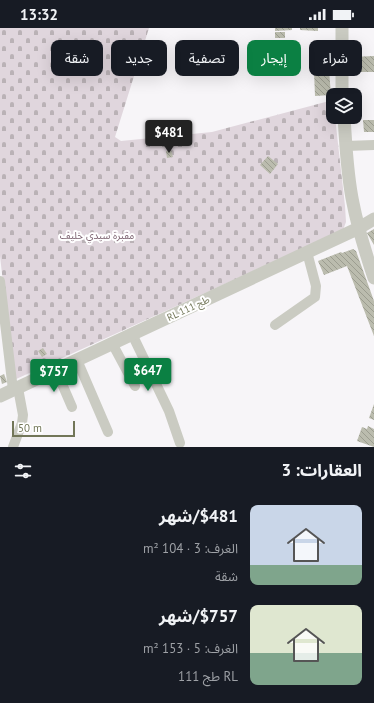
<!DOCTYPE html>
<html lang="ar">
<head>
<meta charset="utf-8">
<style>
  body { margin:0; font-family:"PT Sans","Noto Sans Arabic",sans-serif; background:#20242c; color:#f1f3f6; direction:rtl; height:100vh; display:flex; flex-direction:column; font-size:15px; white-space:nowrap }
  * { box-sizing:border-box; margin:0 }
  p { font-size:13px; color:#9ea1a6 }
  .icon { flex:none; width:22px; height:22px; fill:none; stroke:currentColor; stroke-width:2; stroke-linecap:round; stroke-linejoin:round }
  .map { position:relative; height:419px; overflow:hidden; direction:ltr }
  .sheet { display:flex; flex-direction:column; background:#171b24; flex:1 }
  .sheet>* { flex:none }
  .banner { position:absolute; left:12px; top:12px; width:350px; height:36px; direction:rtl; display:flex; gap:8px }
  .tools { position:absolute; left:326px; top:60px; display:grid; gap:8px }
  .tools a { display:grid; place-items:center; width:36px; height:36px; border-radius:8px; background:#171b24; box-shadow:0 4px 16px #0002; font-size:20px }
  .scale { position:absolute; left:12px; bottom:10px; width:63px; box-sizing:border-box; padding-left:4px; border:2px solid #727658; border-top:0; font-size:11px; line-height:14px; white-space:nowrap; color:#727658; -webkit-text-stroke:3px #fff; paint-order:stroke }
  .price { position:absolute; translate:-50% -34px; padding:0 9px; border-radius:4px; background:#0b8043; color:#fff; font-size:13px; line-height:26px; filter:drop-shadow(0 1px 2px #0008) }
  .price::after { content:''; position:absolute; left:50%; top:24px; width:12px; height:9px; margin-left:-6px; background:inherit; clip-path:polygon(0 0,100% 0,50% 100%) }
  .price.active { background:#222; color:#fff }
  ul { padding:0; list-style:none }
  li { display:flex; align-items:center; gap:12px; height:100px; padding:0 12px }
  li span { display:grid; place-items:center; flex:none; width:112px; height:80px; border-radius:8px; color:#555 }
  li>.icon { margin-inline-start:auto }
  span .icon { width:48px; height:48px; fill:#fffc; stroke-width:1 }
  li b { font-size:17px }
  h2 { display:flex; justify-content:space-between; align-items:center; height:48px; padding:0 12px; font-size:17px }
  .pill { padding:0 14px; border-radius:8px; background:#171b24; box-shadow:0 4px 16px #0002; font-size:14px; line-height:36px }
  .pill.active { background:#0b8043; color:#fff }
  .status { display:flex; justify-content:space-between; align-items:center; height:28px; padding:0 20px; background:#171b24; direction:ltr }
  .status svg { height:11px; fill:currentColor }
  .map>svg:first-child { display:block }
  .cemetery { fill:url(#cemetery-stones) }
  .building { fill:url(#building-back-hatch) }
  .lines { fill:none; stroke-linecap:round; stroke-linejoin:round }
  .minor { stroke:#cacbc2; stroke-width:10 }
  .tertiary { stroke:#cacbc2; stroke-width:13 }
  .labels { text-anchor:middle; stroke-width:4; stroke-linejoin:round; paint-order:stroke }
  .park-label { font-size:10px; fill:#7e6572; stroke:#fff }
  .street-label { font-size:10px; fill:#727658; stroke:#fff }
</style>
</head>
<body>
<div class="status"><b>13:32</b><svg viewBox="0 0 49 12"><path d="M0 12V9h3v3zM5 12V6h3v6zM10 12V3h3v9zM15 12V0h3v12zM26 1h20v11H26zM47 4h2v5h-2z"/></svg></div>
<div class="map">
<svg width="374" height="419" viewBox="0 0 374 419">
  <defs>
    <pattern id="cemetery-stones" width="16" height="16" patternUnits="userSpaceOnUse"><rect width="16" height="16" fill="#e0d6dd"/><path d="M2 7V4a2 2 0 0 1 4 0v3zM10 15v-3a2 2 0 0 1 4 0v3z" fill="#bab2b6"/></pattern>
    <pattern id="building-back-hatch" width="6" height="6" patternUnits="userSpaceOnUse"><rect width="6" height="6" fill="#bbbcae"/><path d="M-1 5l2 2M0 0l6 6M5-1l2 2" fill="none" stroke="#9c9d90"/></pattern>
  </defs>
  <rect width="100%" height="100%" fill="#f7f5f8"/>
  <path class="cemetery" d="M0 0H149L115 109 121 113 212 104 333 72V89H335L345 178 346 194 343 202 14 352 0 228Z"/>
  <path class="building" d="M275 0H292V2L275 3Z
    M300 0H318V3L300 2Z
    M275 4H285V10H275Z
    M374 28V44H353L352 29Z
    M329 42 331 67 315 68 314 43Z
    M363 92H374V104H364Z
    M171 122 173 129 167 130 166 123Z
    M268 128 278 136 270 146 260 137Z
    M374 201V217L367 205Z
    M353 221 356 223 374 273V308L347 238 324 247 318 233 341 224 342 225Z
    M43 320 47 326 42 329 38 323Z
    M4 346 7 354 2 356 0 348Z
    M374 376V392L369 390Z
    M368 398 374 401V419L357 413 362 399 367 401Z"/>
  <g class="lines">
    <path class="minor" d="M346 118 374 117
      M0 253 13 362
      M275 297 315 269 316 258 307 224
      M132 306 169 383 180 415
      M112 315 135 358
      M77 332 108 404
      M56 342 72 379
      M13 419 22 395 23 387 18 360"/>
    <path class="tertiary" d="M342 67V0
      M344 89C346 118 347 147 353 175 358 201 366 226 374 250
      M0 368 359 200 374 191"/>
  </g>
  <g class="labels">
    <g class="park-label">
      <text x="97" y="211">مقبرة سيدي خليف</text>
    </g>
    <g class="street-label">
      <text transform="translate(188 280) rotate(-25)" y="4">RL طج 111</text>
    </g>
  </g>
</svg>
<div class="tools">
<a><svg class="icon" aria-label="layers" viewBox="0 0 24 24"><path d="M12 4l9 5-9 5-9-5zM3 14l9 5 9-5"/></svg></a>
</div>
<div class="scale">50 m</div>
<b class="price active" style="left:169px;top:126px">$481</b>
<b class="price" style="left:148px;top:364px">$647</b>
<b class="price" style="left:54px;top:365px">$757</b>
<div class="banner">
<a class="pill">شراء</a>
<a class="pill active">إيجار</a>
<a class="pill">تصفية</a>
<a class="pill">جديد</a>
<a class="pill">شقة</a>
</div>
</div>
<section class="sheet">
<h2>العقارات: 3<svg class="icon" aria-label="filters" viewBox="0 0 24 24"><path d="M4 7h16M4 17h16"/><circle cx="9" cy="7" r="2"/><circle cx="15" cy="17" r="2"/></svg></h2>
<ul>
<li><span style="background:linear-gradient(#c9d6e8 75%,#7fa58c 0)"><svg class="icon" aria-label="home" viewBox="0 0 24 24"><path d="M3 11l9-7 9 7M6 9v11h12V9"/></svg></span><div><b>$481/شهر</b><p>الغرف: 3 · 104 m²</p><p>شقة</p></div></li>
<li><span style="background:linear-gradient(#dfe7d0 60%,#7fa58c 0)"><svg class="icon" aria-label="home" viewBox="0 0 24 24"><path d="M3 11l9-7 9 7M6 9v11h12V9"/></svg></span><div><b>$757/شهر</b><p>الغرف: 5 · 153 m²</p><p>RL طج 111</p></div></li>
</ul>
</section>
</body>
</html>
